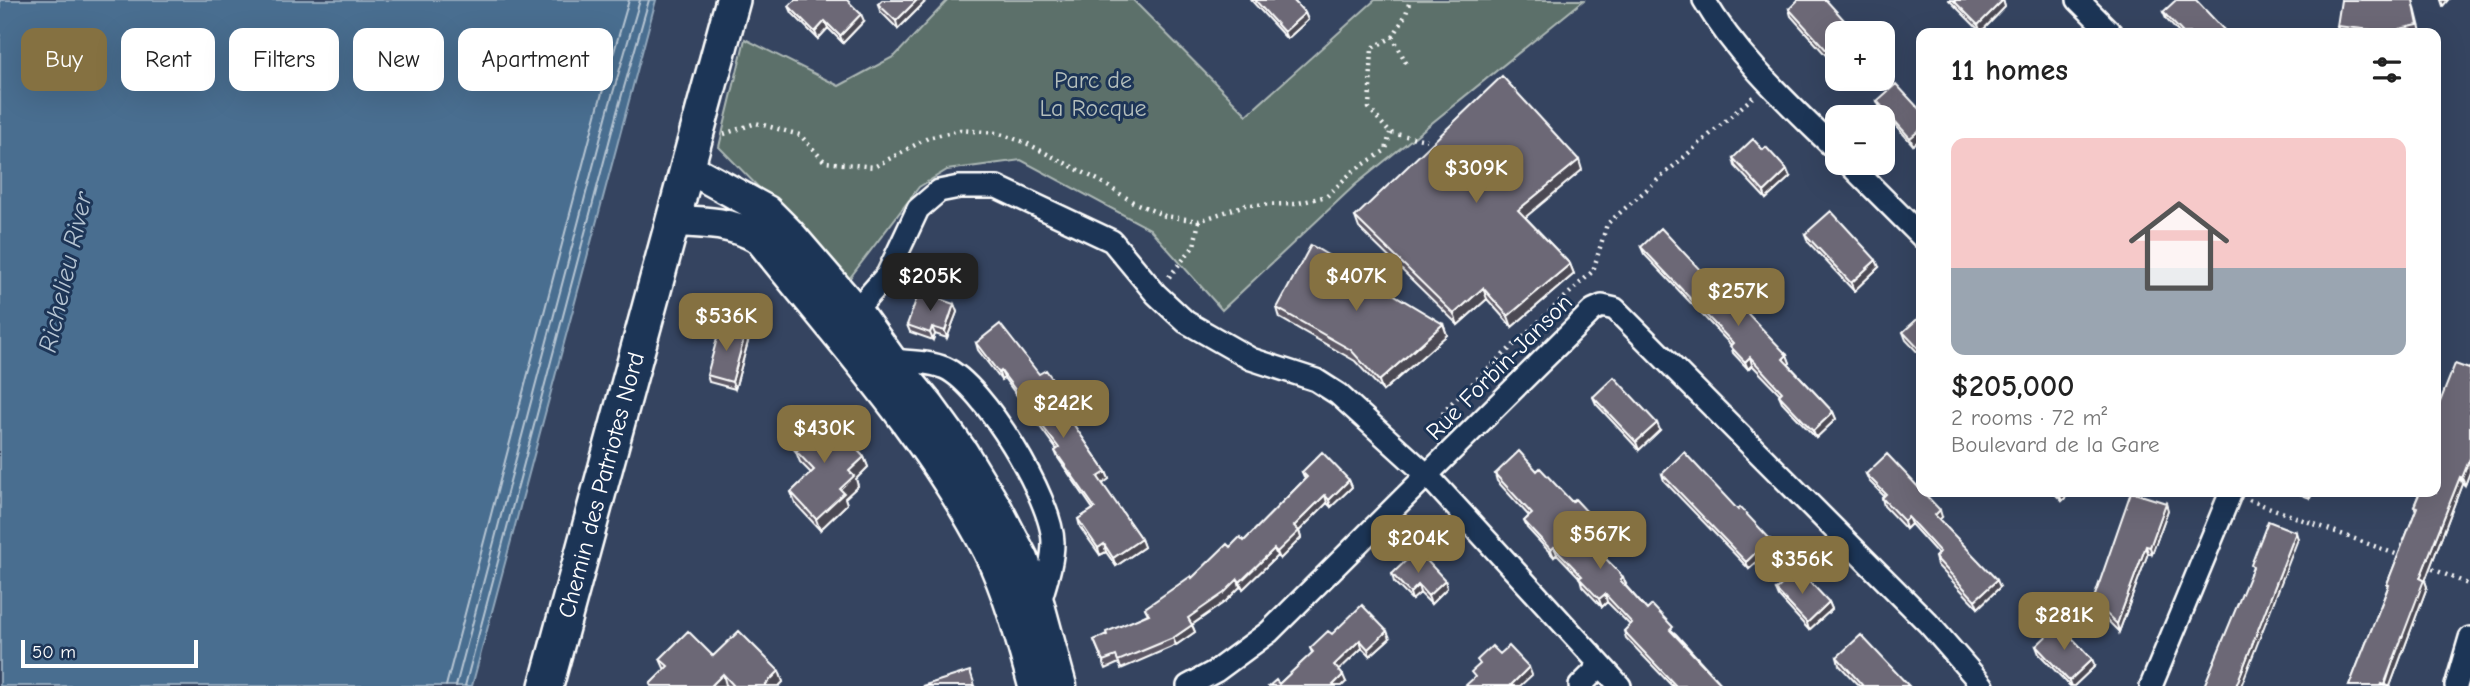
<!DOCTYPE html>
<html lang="en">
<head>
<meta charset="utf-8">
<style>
  body { margin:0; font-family:"Comic Neue",sans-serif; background:#f2f2f2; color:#222; height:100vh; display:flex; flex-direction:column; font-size:26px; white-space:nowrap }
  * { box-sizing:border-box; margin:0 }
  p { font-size:23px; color:#767676 }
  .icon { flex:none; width:38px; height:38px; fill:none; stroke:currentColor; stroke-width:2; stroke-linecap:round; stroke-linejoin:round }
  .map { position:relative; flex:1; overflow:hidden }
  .sheet { position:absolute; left:1916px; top:28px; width:525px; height:469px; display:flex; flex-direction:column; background:#fff; border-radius:14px; box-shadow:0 7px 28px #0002 }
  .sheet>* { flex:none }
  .top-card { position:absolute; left:21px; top:28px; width:665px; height:63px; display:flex; gap:14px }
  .fabs { position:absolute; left:1825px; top:21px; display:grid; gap:14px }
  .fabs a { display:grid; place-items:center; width:70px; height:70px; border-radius:14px; background:#fff; box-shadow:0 7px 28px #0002; font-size:35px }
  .scale { position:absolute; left:21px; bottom:18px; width:177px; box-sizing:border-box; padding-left:7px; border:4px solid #fff; border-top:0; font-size:19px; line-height:24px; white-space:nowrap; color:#fff; -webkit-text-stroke:5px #1d3557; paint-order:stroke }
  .price { position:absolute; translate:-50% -60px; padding:0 16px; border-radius:14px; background:#857141; color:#fff; font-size:23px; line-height:46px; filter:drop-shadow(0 2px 4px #0008) }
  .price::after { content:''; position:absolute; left:50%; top:42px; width:21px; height:16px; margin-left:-10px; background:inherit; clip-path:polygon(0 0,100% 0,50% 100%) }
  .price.selected { background:#222; color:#fff }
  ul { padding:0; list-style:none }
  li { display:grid; align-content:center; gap:14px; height:371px; padding:0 35px }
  li span { display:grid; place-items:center; height:217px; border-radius:14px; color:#555 }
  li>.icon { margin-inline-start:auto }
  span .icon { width:126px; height:126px; fill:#fffc; stroke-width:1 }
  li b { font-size:30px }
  h2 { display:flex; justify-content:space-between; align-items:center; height:84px; padding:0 35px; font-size:30px }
  .tag { padding:0 24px; border-radius:14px; background:#fff; box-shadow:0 7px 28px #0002; font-size:24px; line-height:63px }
  .tag.selected { background:#857141; color:#fff }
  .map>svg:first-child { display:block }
  .green { fill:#5b706b; stroke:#adb8b5; stroke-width:2 }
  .water { fill:#496e90; stroke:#92a8bc; stroke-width:2 }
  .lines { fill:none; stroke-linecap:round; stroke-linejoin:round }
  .shore { stroke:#b6c5d3; stroke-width:2 }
  .street-casing { stroke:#fff; stroke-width:26 }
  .secondary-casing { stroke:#fff; stroke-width:35 }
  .primary-casing { stroke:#fff; stroke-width:38 }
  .path { stroke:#fff; stroke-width:4.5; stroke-dasharray:2 5; stroke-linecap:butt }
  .street { stroke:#1d3557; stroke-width:21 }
  .secondary { stroke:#1d3557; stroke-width:30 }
  .primary { stroke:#1d3557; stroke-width:33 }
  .wall { fill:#5d5965; stroke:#fff; stroke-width:2 }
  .shaded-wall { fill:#4c4953; stroke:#fff; stroke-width:2 }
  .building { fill:#6c6876; stroke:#fff; stroke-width:2 }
  .labels { text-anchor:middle; stroke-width:6; stroke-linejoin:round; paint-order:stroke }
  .park-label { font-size:24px; fill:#b5bfbc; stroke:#1d3557 }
  .street-label { font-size:24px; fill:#fff; stroke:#1d3557 }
  .water-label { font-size:26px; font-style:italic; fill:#b6c5d3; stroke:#1d3557 }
</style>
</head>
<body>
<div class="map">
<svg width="2470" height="686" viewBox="0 0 2470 686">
  <rect width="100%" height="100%" fill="#354460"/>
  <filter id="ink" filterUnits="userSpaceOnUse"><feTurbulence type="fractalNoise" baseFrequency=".0143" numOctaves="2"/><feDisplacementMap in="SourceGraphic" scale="14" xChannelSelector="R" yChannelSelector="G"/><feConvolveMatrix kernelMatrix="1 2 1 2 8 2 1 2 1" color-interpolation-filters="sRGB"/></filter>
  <g filter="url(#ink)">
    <path class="green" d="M948 0H1133L1247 115 1375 0H1584L1355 185 1222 310 1150 229 1021 160 947 170 919 187 849 279 719 147 745 39 839 86 895 56Z"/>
    <path class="water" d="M0 0H656L472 686H0Z"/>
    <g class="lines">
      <path class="shore" d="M446 686 598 107 629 0
        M456 686 608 110 640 0
        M465 686 617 112 649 0"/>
      <defs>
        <path id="street" d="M1704 0C1738 58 1790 105 1838 152
          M2078 0 2111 33
          M1848 163 1922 237
          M846 321 887 275 918 209 939 191 959 187H997L1112 241 1156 294 1186 322 1251 359 1316 380 1338 394 1427 475 1620 686
          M891 360C908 362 929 361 945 368 984 386 1052 499 1053 542 1053 564 1045 584 1039 605
          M1188 686 1216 671 1269 632 1593 310 1602 306 1615 309 1928 623 1983 686
          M1580 686 1600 666
          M2151 686 2231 492
          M2456 686 2470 638"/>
        <path id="secondary" d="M687 167 767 211 788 232 856 311 891 360 929 406 963 453 997 509 1023 559 1039 605 1061 686
          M673 221C704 222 731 222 759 238 839 338 929 436 988 550 1009 592 1022 641 1034 686"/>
        <path id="primary" d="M546 686 733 0"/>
      </defs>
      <use href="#street" class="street-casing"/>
      <use href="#secondary" class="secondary-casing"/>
      <use href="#primary" class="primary-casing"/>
      <path class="path" d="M1393 37 1406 14 1410 0
        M1406 63 1393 37 1372 48 1369 108 1390 133 1427 140
        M724 134 756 123 800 135 825 162 874 167 928 138 960 130 997 133 1024 142 1098 180 1133 202 1165 216 1199 221 1245 205 1295 204 1327 196 1352 172 1386 150 1390 133
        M1169 277 1194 246 1199 221
        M1438 434 1444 410 1593 271 1607 224 1753 97
        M2249 500 2401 556
        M2426 566 2470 585"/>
      <use href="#street" class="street"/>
      <use href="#secondary" class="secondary"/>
      <use href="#primary" class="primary"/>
    </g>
    <path class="wall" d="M1251 0H1293L1305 13 1308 20 1287 39Z
      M1949 0H2003L2005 7 1981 32Z
      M2413 0 2421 32 2415 33H2340L2337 26Z
      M924 3 898 29 880 11 878 4Z
      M789 6 864 21 843 43 828 28 818 39 792 13Z
      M1789 9 1838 33V57L1832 62 1791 16Z
      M2163 12 2227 33H2179L2166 19Z
      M1877 101 1922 112V138L1913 145 1880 108Z
      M1733 158 1790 177 1766 199 1735 166Z
      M1582 170 1525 217 1570 264 1574 274 1512 327 1487 299 1458 325 1359 228 1355 217Z
      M1805 234 1879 267 1854 291 1808 242Z
      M1641 247 1713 284 1787 355 1790 363 1788 364 1833 412 1836 419 1816 438 1782 402 1779 395 1780 394 1752 365 1748 369 1733 353 1731 345 1644 254Z
      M954 304 957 312 947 338 935 334 933 340 910 332 907 325Z
      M1277 308 1443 324 1447 335 1383 391 1355 361 1280 318Z
      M1922 315V357L1906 340 1903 332Z
      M749 338 735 389 709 382 707 375Z
      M976 343 1039 374 1069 405 1066 407 1070 417 1069 418 1106 472 1109 479 1102 484 1141 539 1144 547 1116 566 1106 552 1100 555 1080 527 1078 519 1093 509 1058 458 1055 451 1057 450 1004 378 1001 380 978 350Z
      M2470 367V472L2465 485 2462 484 2425 581 2427 587 2390 686H2349L2388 587 2387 584 2416 510 2414 506Z
      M1593 397 1660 430 1639 450 1596 404Z
      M820 429 864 457 868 467 856 479 858 486 845 498 847 504 820 530 795 503 791 492 811 473 800 462 796 452 793 448 789 437Z
      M1537 471 1572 502 1589 514 1592 521 1576 536 1599 560 1626 584 1625 585 1647 610 1676 634 1723 686H1672L1626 638 1624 631 1630 625 1607 602 1602 607 1582 586 1580 578 1557 554 1554 557 1527 528 1524 521 1529 516 1497 481 1495 474Z
      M1302 472 1349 480 1352 487 1331 507 1327 503 1299 531 1301 538 1280 559 1277 556 1243 589 1240 587 1226 601 1192 625 1195 632 1176 645 1121 669 1119 663 1106 669 1094 640 1148 614 1145 608 1192 578 1230 547 1244 541 1305 479Z
      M1662 474 1738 510 1770 539 1773 547 1749 569 1664 481Z
      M1866 474 1942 517 1939 520 2000 587 1978 608 1937 565 1935 557 1938 554 1911 524 1906 529 1884 506 1882 498 1884 496 1869 481Z
      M2053 492H2071L2062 501Z
      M2294 492H2313L2310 498Z
      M2168 510 2152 554 2148 553 2119 632 2095 608 2093 601Z
      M1392 574 1445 580 1447 588 1431 604 1420 593 1412 600 1394 582Z
      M1776 590 1829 602 1832 609 1809 630 1779 597Z
      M1332 634 1390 638 1370 656 1362 648 1339 670 1346 682 1279 684 1312 653 1310 648Z
      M2036 646 2095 666 2074 686H2070L2039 654Z
      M713 656 779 671 783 682 779 686H728L726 685 725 686H651L650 684 665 670 660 659Z
      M1837 657 1909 686H1859L1839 665Z"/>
    <path class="shaded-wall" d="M917 0H923L924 3 898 29 896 21Z
      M2003 0 2005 7 1981 32 1978 25Z
      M2441 0H2448L2443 6Z
      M1305 13 1308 20 1287 39 1284 32Z
      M861 14 864 21 843 43 840 36Z
      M825 21 828 28 818 39 815 32Z
      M1838 47V57L1832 62 1830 54Z
      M1922 128V138L1913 145 1910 138Z
      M1579 160 1582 170 1522 220 1518 210Z
      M1787 170 1790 177 1766 199 1764 192Z
      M1876 260 1879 267 1854 291 1851 283Z
      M1570 264 1574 274 1512 327 1508 316Z
      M1483 288 1487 299 1458 325 1454 314Z
      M954 304 957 312 947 338 945 331Z
      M1443 324 1447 335 1383 391 1379 381Z
      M932 327 935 334 933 340 930 333Z
      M746 331 749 338 735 389 732 382Z
      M1787 355 1790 363 1786 366 1783 359Z
      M1750 357 1752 365 1748 369 1745 362Z
      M1001 371 1004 378 1001 380 999 373Z
      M1066 398 1069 405 1064 409 1062 401Z
      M1068 410 1070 417 1067 419 1065 412Z
      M1833 412 1836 419 1816 438 1813 431Z
      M1657 423 1660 430 1639 450 1636 442Z
      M864 457 868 467 856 479 858 486 845 498 847 504 820 530 816 519 840 489 849 471Z
      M2470 458V472L2465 485 2462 478Z
      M1106 472 1109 479 1101 485 1098 477Z
      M2460 477 2462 484 2425 581 2427 587 2390 686H2385L2420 578Z
      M1349 480 1352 487 1331 507 1329 500Z
      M2061 492H2071L2062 501 2059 494Z
      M2308 492H2313L2310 498Z
      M1325 495 1327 503 1299 531 1301 538 1280 559 1277 552 1294 526Z
      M2166 503 2168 510 2152 554 2150 547Z
      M1940 510 1942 517 1937 522 1935 515Z
      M1589 514 1592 521 1574 538 1571 531Z
      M1908 517 1911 524 1906 529 1904 521Z
      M2296 532 2298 539 2241 686H2236Z
      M1141 539 1144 547 1116 566 1113 558Z
      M1770 539 1773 547 1749 569 1746 562Z
      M1104 544 1106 552 1100 555 1098 548Z
      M2146 546 2148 553 2119 632 2117 624Z
      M1554 547 1557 554 1554 557 1551 550Z
      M1274 549 1277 556 1243 589 1240 582Z
      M1623 577 1626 584 1622 588 1620 580Z
      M1238 579 1240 587 1226 601 1190 626 1188 618Z
      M1445 580 1447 588 1431 604 1428 596Z
      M1997 580 2000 587 1978 608 1975 600Z
      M1418 585 1420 593 1412 600 1410 593Z
      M1605 594 1607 602 1602 607 1599 599Z
      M1829 602 1832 609 1809 630 1807 623Z
      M1192 625 1195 632 1176 645 1173 638Z
      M1387 631 1390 638 1370 656 1368 649Z
      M1360 640 1362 648 1337 672 1334 665Z
      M2092 659 2095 666 2074 686H2071L2069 681Z
      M1529 667 1532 675 1520 686H1510Z
      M779 671 783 682 779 686H764Z
      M723 674 726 685 725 686H711Z
      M1343 675 1346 682 1342 686H1332Z"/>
    <path class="building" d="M795 0H847L861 14 840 36 825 21 815 32 789 6Z
      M882 0H917L896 21 878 4Z
      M1255 0H1293L1305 13 1284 32Z
      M1798 0H1826L1855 32 1853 33H1838V47L1830 54 1789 9Z
      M1953 0H2003L1978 25Z
      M2176 0H2196L2227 33H2183L2163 12Z
      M2341 0H2413L2418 25 2399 29 2398 33 2337 26Z
      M1502 76 1579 160 1518 210 1570 264 1508 316 1483 288 1454 314 1355 217Z
      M1896 84 1922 112V128L1910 138 1877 101Z
      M1753 139 1763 150 1766 147 1787 170 1764 192 1733 158Z
      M1831 211 1876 260 1851 283 1805 234Z
      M1661 228 1713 284 1717 281 1787 355 1783 359 1833 412 1813 431 1779 395 1782 392 1750 357 1745 362 1730 346 1733 343 1641 247Z
      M1311 245 1443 324 1379 381 1351 350 1277 308Z
      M919 292 954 304 945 331 932 327 930 333 907 325Z
      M1922 315V352L1903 332Z
      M721 324 746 331 732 382 707 375Z
      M1000 324 1039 374 1046 370 1066 398 1062 401 1068 410 1065 412 1106 472 1098 477 1141 539 1113 558 1104 544 1098 548 1078 519 1095 508 1055 451 1059 448 1001 371 999 373 976 343Z
      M2455 364 2469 369 2470 367V458L2462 478 2460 477 2420 578 2424 580 2384 685 2381 684 2380 686H2349L2389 585 2387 584 2417 507 2414 506 2420 492H2436V412Z
      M1614 377 1657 423 1636 442 1593 397Z
      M810 417 820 429 829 420 864 457 849 471 854 476 840 489 844 493 816 519 791 492 814 470 796 451 800 448 789 437Z
      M1519 451 1537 471 1540 468 1572 502 1575 499 1589 514 1571 531 1599 560 1603 556 1614 567 1623 577 1620 580 1647 610 1652 605 1673 627 1670 630 1723 686H1676L1624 631 1632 623 1605 594 1599 599 1579 578 1582 576 1554 547 1551 550 1524 521 1532 514 1495 474Z
      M1322 452 1349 480 1329 500 1325 495 1294 526 1299 531 1277 552 1274 549 1240 582 1238 579 1224 593 1188 618 1192 625 1173 638 1118 661 1116 656 1103 661 1094 640 1107 635 1106 632 1149 614 1145 608 1191 576 1192 578 1227 544 1230 547 1240 537 1244 541 1307 477 1302 472Z
      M1684 452 1738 510 1740 507 1770 539 1746 562 1662 474Z
      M1887 454 1940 510 1935 515 1997 580 1975 600 1935 557 1940 552 1908 517 1904 521 1882 498 1886 494 1866 474Z
      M2131 492 2166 503 2150 547 2146 546 2117 624 2093 601Z
      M2268 521 2296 532 2236 686H2204L2253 567 2251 565Z
      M1417 550 1445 580 1428 596 1418 585 1410 593 1392 574Z
      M1798 569 1829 602 1807 623 1776 590Z
      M1362 605 1387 631 1368 649 1360 640 1334 665 1343 675 1332 686H1269L1276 680 1279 684 1313 652 1310 648 1328 631 1332 634Z
      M2059 624 2092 659 2069 681 2036 646Z
      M688 631 713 656 739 631 779 671 764 686H734L723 674 711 686H652L650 684 668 666 660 659Z
      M1861 635 1909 686H1863L1837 657Z
      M1492 646 1500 654 1509 646 1529 667 1510 686H1465L1475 677 1471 672 1480 664 1477 660Z
      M970 671 975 686H922Z"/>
  </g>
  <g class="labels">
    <g class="park-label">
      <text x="1093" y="88">Parc de<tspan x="1093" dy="28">La Rocque</tspan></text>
    </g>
    <g class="street-label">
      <text transform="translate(1499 367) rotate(-45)" y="8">Rue Forbin-Janson</text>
      <text transform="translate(601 485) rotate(-75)" y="8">Chemin des Patriotes Nord</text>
    </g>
    <g class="water-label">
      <text transform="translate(65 272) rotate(-77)" y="9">Richelieu River</text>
    </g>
  </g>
</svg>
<div class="fabs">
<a>+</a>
<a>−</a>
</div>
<div class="scale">50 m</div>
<b class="price" style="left:1476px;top:205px">$309K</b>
<b class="price selected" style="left:930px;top:313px">$205K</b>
<b class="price" style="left:1356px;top:313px">$407K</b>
<b class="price" style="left:1738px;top:328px">$257K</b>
<b class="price" style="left:726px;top:353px">$536K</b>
<b class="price" style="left:1063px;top:440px">$242K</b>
<b class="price" style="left:824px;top:465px">$430K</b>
<b class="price" style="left:1600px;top:571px">$567K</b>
<b class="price" style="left:1418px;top:575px">$204K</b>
<b class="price" style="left:1802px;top:596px">$356K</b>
<b class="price" style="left:2064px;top:652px">$281K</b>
<div class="top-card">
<a class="tag selected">Buy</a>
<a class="tag">Rent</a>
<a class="tag">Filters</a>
<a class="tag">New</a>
<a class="tag">Apartment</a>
</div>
<section class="sheet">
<h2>11 homes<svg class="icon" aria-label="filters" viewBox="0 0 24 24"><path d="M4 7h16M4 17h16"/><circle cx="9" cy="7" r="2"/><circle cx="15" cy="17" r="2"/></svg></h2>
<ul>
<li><span style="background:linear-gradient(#f6c9c9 60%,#9aa5b1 0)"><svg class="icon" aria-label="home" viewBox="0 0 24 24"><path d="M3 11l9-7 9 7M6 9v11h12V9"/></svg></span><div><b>$205,000</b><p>2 rooms · 72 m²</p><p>Boulevard de la Gare</p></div></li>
</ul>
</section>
</div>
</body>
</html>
